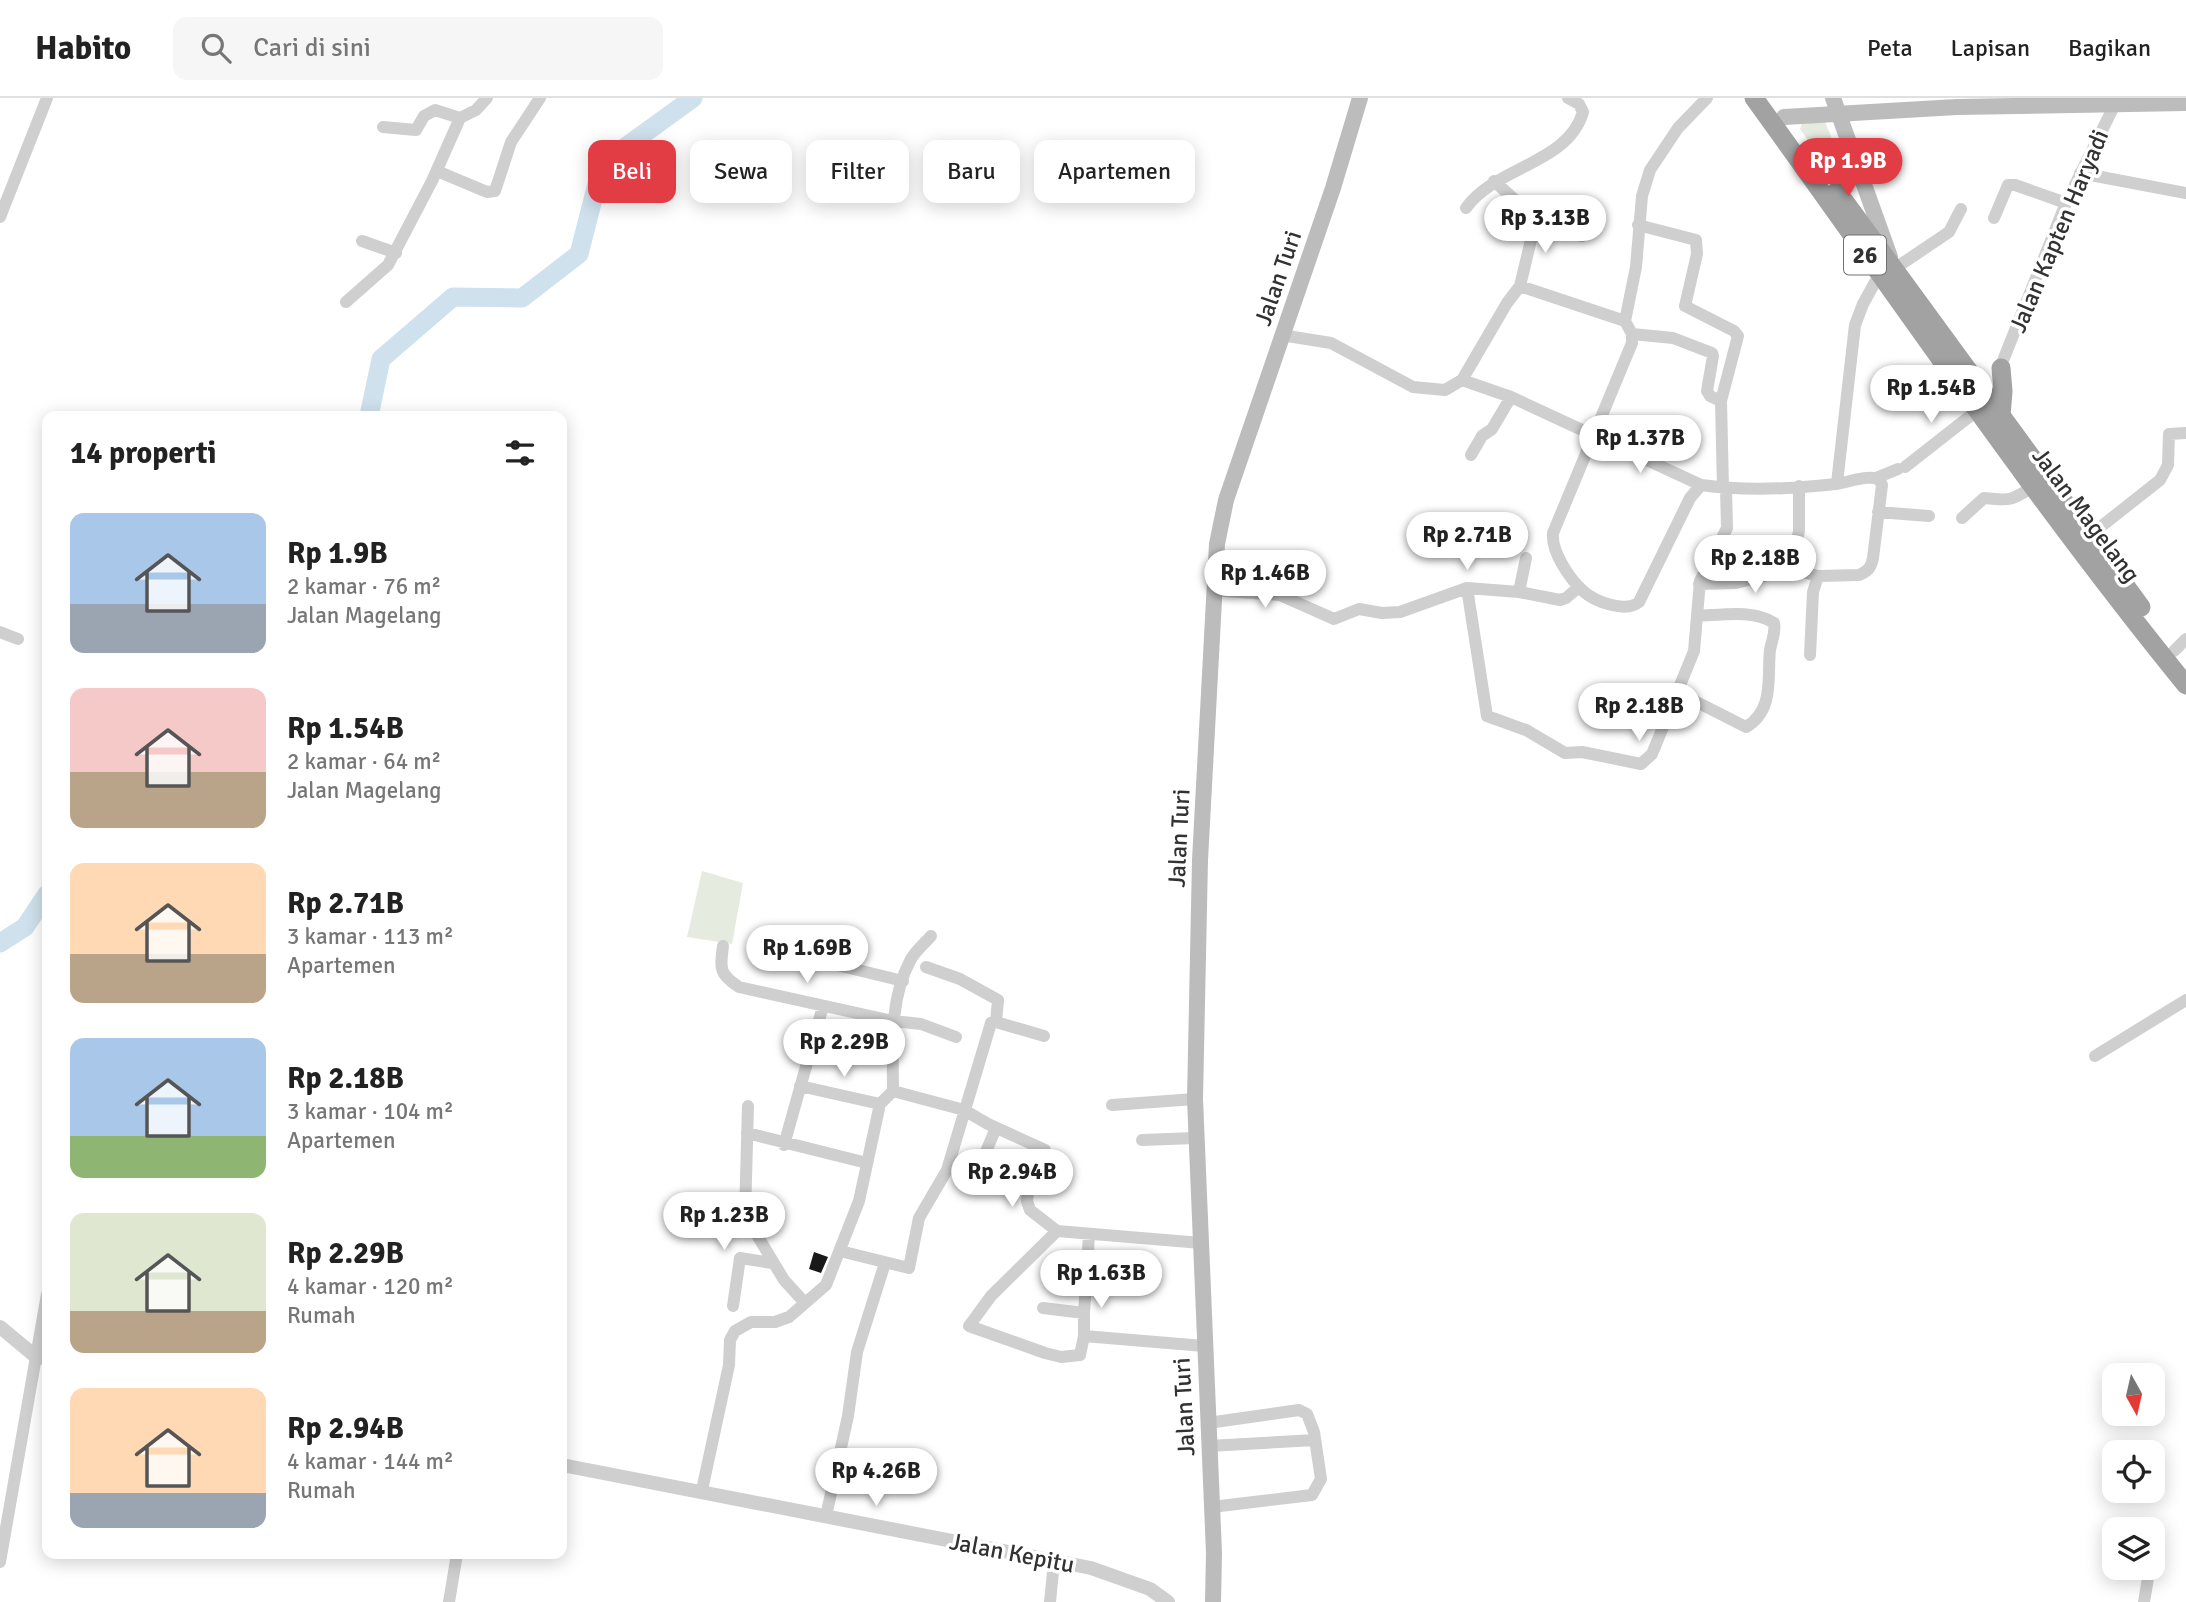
<!DOCTYPE html>
<html lang="id">
<head>
<meta charset="utf-8">
<style>
  body { margin:0; font-family:Signika,sans-serif; background:#f6f6f6; color:#222; height:100vh; display:flex; flex-direction:column; font-size:26px; white-space:nowrap }
  * { box-sizing:border-box; margin:0 }
  p { font-size:23px; color:#767676 }
  .icon { flex:none; width:38px; height:38px; fill:none; stroke:currentColor; stroke-width:2; stroke-linecap:round; stroke-linejoin:round }
  .map { position:relative; flex:1; overflow:hidden }
  .drawer { position:absolute; left:42px; top:313px; width:525px; height:1148px; display:flex; flex-direction:column; background:#fff; border-radius:14px; box-shadow:0 4px 18px #0003 }
  .drawer>* { flex:none }
  .guide { position:absolute; left:588px; top:42px; width:665px; height:63px; display:flex; gap:14px }
  .needle { width:46px; rotate:172deg }
  .tools { position:absolute; left:2102px; top:1265px; display:grid; gap:14px }
  .tools a { display:grid; place-items:center; width:63px; height:63px; border-radius:14px; background:#fff; box-shadow:0 4px 18px #0003; font-size:35px }
  .price { position:absolute; translate:-50% -60px; padding:0 16px; border-radius:24px; background:#fff; color:#222; font-size:23px; line-height:46px; filter:drop-shadow(0 2px 4px #0008) }
  .price::after { content:''; position:absolute; left:50%; top:42px; width:21px; height:16px; margin-left:-10px; background:inherit; clip-path:polygon(0 0,100% 0,50% 100%) }
  .price.current { background:#e23c45; color:#fff }
  ul { padding:0; list-style:none }
  li { display:flex; align-items:center; gap:21px; height:175px; padding:0 28px }
  li span { display:grid; place-items:center; flex:none; width:196px; height:140px; border-radius:14px; color:#555 }
  li>.icon { margin-inline-start:auto }
  span .icon { width:84px; height:84px; fill:#fffc; stroke-width:1 }
  li b { font-size:30px }
  h2 { display:flex; justify-content:space-between; align-items:center; height:84px; padding:0 28px; font-size:30px }
  .pill { padding:0 24px; border-radius:14px; background:#fff; box-shadow:0 4px 18px #0003; font-size:24px; line-height:63px }
  .pill.current { background:#e23c45; color:#fff }
  header { display:flex; align-items:center; gap:42px; box-sizing:border-box; height:98px; padding:0 35px; background:#fff; border-bottom:2px solid #e0e0e0 }
  header strong { font-size:33px }
  nav { display:flex; gap:38px; margin-inline-start:auto; font-size:24px }
  .search { width:490px; height:63px; background:#f6f6f6; display:flex; align-items:center; gap:18px; box-sizing:border-box; padding:0 24px; border-radius:14px; color:#767676; font-size:26px }
  .map>svg:first-child { display:block }
  .green { fill:#e5ebde }
  .lines { fill:none; stroke-linecap:round; stroke-linejoin:round }
  .river { stroke:#cfe1ed; stroke-width:19 }
  .building { fill:#191919 }
  .minor { stroke:#cfcfcf; stroke-width:12 }
  .tertiary { stroke:#cfcfcf; stroke-width:14 }
  .secondary { stroke:#bcbcbc; stroke-width:16 }
  .trunk { stroke:#a2a2a2; stroke-width:19 }
  .labels { text-anchor:middle; stroke-width:7; stroke-linejoin:round; paint-order:stroke }
  .shield { fill:#fff; stroke:#707070; stroke-width:2 }
  .shield-label { font-size:23px; font-weight:bold; fill:#323232 }
  .street-label { font-size:24px; fill:#323232; stroke:#fff }
</style>
</head>
<body>
<header>
<strong>Habito</strong>
<div class="search"><svg class="icon" aria-label="search" viewBox="0 0 24 24"><circle cx="10" cy="10" r="6"/><path d="M15 15l6 6"/></svg>Cari di sini</div>
<nav><a>Peta</a><a>Lapisan</a><a>Bagikan</a></nav>
</header>
<div class="map">
<svg width="2186" height="1504" viewBox="0 0 2186 1504">
  <rect width="100%" height="100%" fill="#fff"/>
  <path class="green" d="M1825 24 1854 93 1848 98 1800 31 1802 25Z
    M702 773 743 785 732 846 687 839Z"/>
  <g class="lines">
    <path class="river" d="M369 318 381 261 453 199 522 200 579 156 602 66 693 0
      M0 845 25 829 47 796"/>
  </g>
  <path class="building" d="M814 1154 828 1159 821 1175 809 1171Z"/>
  <g class="lines">
    <path class="minor" d="M383 29 416 32 424 18 435 12 460 20
      M437 73 487 94 495 93 511 44 540 0
      M2080 75 2186 95
      M1494 83 1536 121 1582 138
      M1466 110C1496 68 1568 66 1583 14L1579 6 1568 0
      M0 119 47 0
      M1994 120 2008 87H2015L2066 105
      M1638 127 1696 142 1697 156 1685 208 1734 233 1738 238 1721 303
      M362 143 396 155
      M1894 171 1949 134 1961 111
      M1520 188 1536 121
      M346 204 388 167 432 83 460 20 476 12 487 0
      M1632 236 1673 240 1712 255 1713 258 1707 293 1710 298 1721 303 1723 390
      M1281 237 1331 245 1413 289 1445 292 1462 282 1507 205 1520 188 1625 223
      M1998 275 2066 105 2118 0
      M1462 282 1511 299 1701 387
      M1471 357 1482 338 1492 331 1511 299
      M1905 369 1979 311
      M1876 380 1898 371
      M1837 385 1855 227 1863 206 1879 177
      M1878 414 1929 418
      M1962 420 1984 400C2010 403 2011 403 2034 388
      M2089 438 2160 382 2168 367 2169 336 2186 335
      M1791 471 1799 433V388
      M1699 486 1736 485 1791 471 1818 478 1859 477C1868 473 1871 470 1873 460L1882 387 1879 381C1865 377 1850 384 1836 386 1792 391 1744 393 1701 387L1690 400 1639 504C1626 515 1595 504 1583 493 1570 481 1551 454 1553 435L1632 245V236L1625 223 1636 169 1642 98 1650 72 1678 30 1707 0
      M1467 490 1487 618 1526 632 1565 655 1582 654 1641 666 1652 656 1694 553 1700 483 1727 430 1726 390
      M1214 492 1280 497 1334 521 1359 511 1382 515 1400 514 1467 490 1519 494 1560 502 1566 500 1579 489
      M1519 494 1526 460
      M0 534 18 541
      M2174 553 2186 541
      M1810 557 1813 494 1818 478
      M1677 594 1746 629C1775 612 1767 578 1770 552 1772 541 1776 535 1774 525 1754 511 1721 517 1697 518
      M723 848C720 871 719 876 739 889L893 923 921 926 956 939
      M829 865 903 883
      M926 869 960 881 998 902 996 924
      M2095 958 2186 902
      M800 988 880 1006
      M893 993 964 1012 988 1026 1045 1052 1047 1066 1028 1095 1027 1103 1030 1112 1057 1133 1201 1145
      M1112 1007 1195 1001
      M748 1008 745 1117 784 1182 805 1205
      M747 1035 867 1065
      M1142 1042 1195 1040
      M784 1047 823 908
      M973 1084 996 1030
      M1057 1133 991 1198 969 1228 1045 1255 1061 1259 1080 1257 1084 1238
      M840 1153 909 1170 919 1120 947 1072 991 925 996 924 1044 938
      M733 1208 740 1160 772 1165
      M1043 1210 1084 1215 1089 1137
      M1084 1215V1238L1204 1248
      M1208 1325 1299 1312 1307 1316 1314 1334 1321 1381 1312 1397 1212 1409
      M1209 1348 1315 1342
      M702 1392 729 1267 730 1242 735 1233 751 1224H775L789 1219 826 1187 859 1103 880 1006 893 993C893 950 889 902 910 863 914 854 924 846 931 838
      M826 1418 848 1318 857 1254 885 1165
      M0 1464 47 1196
      M449 1504 457 1456
      M1050 1504 1054 1464
      M2144 1504 2149 1474"/>
    <path class="tertiary" d="M0 1229 35 1258 47 1261
      M562 1367 1091 1470 1150 1491 1168 1504"/>
    <path class="secondary" d="M1833 0 1890 159
      M1784 19 1957 9 2186 5
      M1213 1504 1214 1455 1195 1001 1200 762 1217 446 1226 402 1333 90 1360 0"/>
    <path class="trunk" d="M1754 0C1897 197 2033 399 2186 587
      M1837 93 2141 509
      M2001 318 2003 293 2001 270"/>
  </g>
  <g class="labels">
    <rect class="shield" x="1844" y="137.5" width="42" height="39" rx="5"/>
    <g class="shield-label">
      <text x="1865" y="165">26</text>
    </g>
    <g class="street-label">
      <text transform="translate(2059 133) rotate(-67)" y="8">Jalan Kapten Haryadi</text>
      <text transform="translate(1278 180) rotate(-71)" y="8">Jalan Turi</text>
      <text transform="translate(2086 417) rotate(53)" y="8">Jalan Magelang</text>
      <text transform="translate(1179 740) rotate(-87)" y="8">Jalan Turi</text>
      <text transform="translate(1184 1309) rotate(-93)" y="8">Jalan Turi</text>
      <text transform="translate(1012 1455) rotate(11)" y="8">Jalan Kepitu</text>
    </g>
  </g>
</svg>
<div class="tools">
<a><svg class="needle" viewBox="-14 -14 28 28"><path d="M0-13l5 13h-10z" fill="#e53935"/><path d="M0 13l5-13h-10z" fill="#767676"/></svg></a>
<a><svg class="icon" aria-label="locate" viewBox="0 0 24 24"><circle cx="12" cy="12" r="6"/><path d="M12 2v4M12 18v4M2 12h4M18 12h4"/></svg></a>
<a><svg class="icon" aria-label="layers" viewBox="0 0 24 24"><path d="M12 4l9 5-9 5-9-5zM3 14l9 5 9-5"/></svg></a>
</div>
<b class="price current" style="left:1848px;top:100px">Rp 1.9B</b>
<b class="price" style="left:1545px;top:157px">Rp 3.13B</b>
<b class="price" style="left:1931px;top:327px">Rp 1.54B</b>
<b class="price" style="left:1640px;top:377px">Rp 1.37B</b>
<b class="price" style="left:1467px;top:474px">Rp 2.71B</b>
<b class="price" style="left:1755px;top:497px">Rp 2.18B</b>
<b class="price" style="left:1265px;top:512px">Rp 1.46B</b>
<b class="price" style="left:1639px;top:645px">Rp 2.18B</b>
<b class="price" style="left:807px;top:887px">Rp 1.69B</b>
<b class="price" style="left:844px;top:981px">Rp 2.29B</b>
<b class="price" style="left:1012px;top:1111px">Rp 2.94B</b>
<b class="price" style="left:724px;top:1154px">Rp 1.23B</b>
<b class="price" style="left:1101px;top:1212px">Rp 1.63B</b>
<b class="price" style="left:876px;top:1410px">Rp 4.26B</b>
<div class="guide">
<a class="pill current">Beli</a>
<a class="pill">Sewa</a>
<a class="pill">Filter</a>
<a class="pill">Baru</a>
<a class="pill">Apartemen</a>
</div>
<section class="drawer">
<h2>14 properti<svg class="icon" aria-label="filters" viewBox="0 0 24 24"><path d="M4 7h16M4 17h16"/><circle cx="9" cy="7" r="2"/><circle cx="15" cy="17" r="2"/></svg></h2>
<ul>
<li><span style="background:linear-gradient(#a9c7e8 65%,#9aa5b1 0)"><svg class="icon" aria-label="home" viewBox="0 0 24 24"><path d="M3 11l9-7 9 7M6 9v11h12V9"/></svg></span><div><b>Rp 1.9B</b><p>2 kamar · 76 m²</p><p>Jalan Magelang</p></div></li>
<li><span style="background:linear-gradient(#f6c9c9 60%,#b9a48a 0)"><svg class="icon" aria-label="home" viewBox="0 0 24 24"><path d="M3 11l9-7 9 7M6 9v11h12V9"/></svg></span><div><b>Rp 1.54B</b><p>2 kamar · 64 m²</p><p>Jalan Magelang</p></div></li>
<li><span style="background:linear-gradient(#ffd9b3 65%,#b9a48a 0)"><svg class="icon" aria-label="home" viewBox="0 0 24 24"><path d="M3 11l9-7 9 7M6 9v11h12V9"/></svg></span><div><b>Rp 2.71B</b><p>3 kamar · 113 m²</p><p>Apartemen</p></div></li>
<li><span style="background:linear-gradient(#a9c7e8 70%,#8fb573 0)"><svg class="icon" aria-label="home" viewBox="0 0 24 24"><path d="M3 11l9-7 9 7M6 9v11h12V9"/></svg></span><div><b>Rp 2.18B</b><p>3 kamar · 104 m²</p><p>Apartemen</p></div></li>
<li><span style="background:linear-gradient(#dfe7d0 70%,#b9a48a 0)"><svg class="icon" aria-label="home" viewBox="0 0 24 24"><path d="M3 11l9-7 9 7M6 9v11h12V9"/></svg></span><div><b>Rp 2.29B</b><p>4 kamar · 120 m²</p><p>Rumah</p></div></li>
<li><span style="background:linear-gradient(#ffd9b3 75%,#9aa5b1 0)"><svg class="icon" aria-label="home" viewBox="0 0 24 24"><path d="M3 11l9-7 9 7M6 9v11h12V9"/></svg></span><div><b>Rp 2.94B</b><p>4 kamar · 144 m²</p><p>Rumah</p></div></li>
</ul>
</section>
</div>
</body>
</html>
